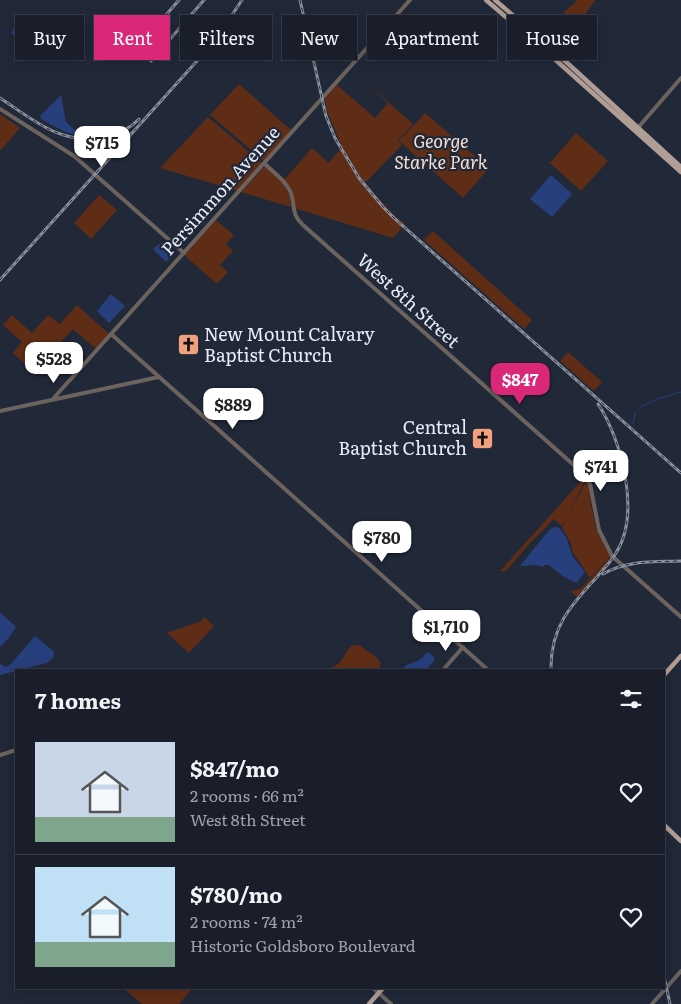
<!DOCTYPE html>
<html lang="en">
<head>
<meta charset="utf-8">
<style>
  body { margin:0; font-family:Literata,serif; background:#222732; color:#f1f3f6; height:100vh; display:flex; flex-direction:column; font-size:19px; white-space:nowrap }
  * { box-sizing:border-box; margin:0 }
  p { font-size:16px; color:#9fa2a8 }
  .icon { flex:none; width:28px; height:28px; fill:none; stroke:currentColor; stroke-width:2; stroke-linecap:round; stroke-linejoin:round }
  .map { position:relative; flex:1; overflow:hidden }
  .drawer { position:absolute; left:15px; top:669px; width:650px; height:320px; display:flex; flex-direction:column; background:#191e2a; border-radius:0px; box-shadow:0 2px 12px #0003,0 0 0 1px #373c47 }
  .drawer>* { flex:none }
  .banner { position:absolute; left:15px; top:15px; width:651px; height:45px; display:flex; gap:10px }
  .price { position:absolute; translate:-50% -42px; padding:0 11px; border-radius:10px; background:#fff; color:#222; font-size:16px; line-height:32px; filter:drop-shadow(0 1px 2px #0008) }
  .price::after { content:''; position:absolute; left:50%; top:30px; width:15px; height:11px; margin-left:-8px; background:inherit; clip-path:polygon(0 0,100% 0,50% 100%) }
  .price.current { background:#db2777; color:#fff }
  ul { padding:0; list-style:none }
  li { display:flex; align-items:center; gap:15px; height:125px; padding:0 20px }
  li+li { border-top:1px solid #373c47 }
  li span { display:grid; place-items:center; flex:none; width:140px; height:100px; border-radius:0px; color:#555 }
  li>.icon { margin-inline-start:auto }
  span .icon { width:60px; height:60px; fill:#fffc; stroke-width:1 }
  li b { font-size:21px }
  h2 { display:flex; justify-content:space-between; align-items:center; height:60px; padding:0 20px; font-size:21px }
  .tag { padding:0 18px; border-radius:0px; background:#191e2a; box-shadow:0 2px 12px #0003,0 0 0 1px #373c47; font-size:18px; line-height:45px }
  .tag.current { background:#db2777; color:#fff }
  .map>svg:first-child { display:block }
  .green { fill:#5f2d16 }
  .water { fill:#283f7d }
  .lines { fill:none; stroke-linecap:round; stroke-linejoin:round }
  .stream { stroke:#283f7d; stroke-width:1 }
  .minor { stroke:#6c635f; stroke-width:4 }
  .major { stroke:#b09d95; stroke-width:4.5 }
  .rail-casing { stroke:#898f9c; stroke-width:3 }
  .rail { stroke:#212838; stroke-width:1; stroke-dasharray:4; stroke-linecap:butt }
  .labels { text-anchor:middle; stroke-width:4.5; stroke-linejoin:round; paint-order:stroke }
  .park-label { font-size:18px; font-style:italic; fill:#f5dfd5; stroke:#212838 }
  .street-label { font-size:18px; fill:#e7ecf7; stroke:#212838 }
  .poi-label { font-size:18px; fill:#e7ecf7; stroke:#212838; text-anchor:start }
</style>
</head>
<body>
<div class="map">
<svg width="681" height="1004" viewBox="0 0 681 1004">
  <rect width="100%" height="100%" fill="#212838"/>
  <path class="green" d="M576 0H595L581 21H574L571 23V29L578 34C575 40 568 46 561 46L559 40 563 31 564 12 575 3Z
    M351 69 413 124 398 141 402 145 365 183 393 214 405 224 393 238 294 208C293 186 285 181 270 167L285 179 312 148 329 163 342 147 327 111 325 98 337 85 375 118 388 103Z
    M239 84 292 131 265 162 210 115Z
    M425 113 489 168 463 198 399 141Z
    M0 114 20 128 0 151Z
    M208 117 263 164 238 191 160 168Z
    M576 133 608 161 581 191 550 163Z
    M265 166C279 180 290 186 291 207L241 192Z
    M99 195 117 210 91 239 74 223Z
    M216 220 234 235 226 244 233 251 220 265 228 272 217 284 184 255Z
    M433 231 532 320 524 329 424 240Z
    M77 305 109 334 96 349 73 329 33 371 13 353 22 342 3 325 12 315 32 333 48 315 60 324Z
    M568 352 602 382 594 391 560 361Z
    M584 478 588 485 594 513 585 481 567 515 586 482 596 529 610 557 590 578 572 551 571 543 562 528 566 520 562 526 554 519 530 543 506 571H500Z
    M611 557V560L577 597 571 591 580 589Z
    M204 617 214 626 189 653 167 633 201 621Z
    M359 645 376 657 381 663 379 670H322C343 666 340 660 351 646Z
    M123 988H193L179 1004H142Z"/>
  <path class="water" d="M25 18 39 30 40 33 29 47H27L11 33 15 25Z
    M61 95 66 122 82 137 63 131 41 119 40 116Z
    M112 137 115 140 103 150 85 144Z
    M551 175 572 194 552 217 530 199Z
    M162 243 174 253 166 262 153 249 159 244Z
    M110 295H112L125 306 109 323 97 311Z
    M554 527H557C567 533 567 541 571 552 573 559 581 566 585 572L577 583 564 577 549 565H544L543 567 536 565 520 566 549 530Z
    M0 612 16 627 8 639 0 647Z
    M35 636 53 651 54 654 53 658 47 663 0 675V664L6 667 11 664Z
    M428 652 435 658 434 661 426 670H401C406 663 412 664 419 660 423 658 425 654 428 652Z"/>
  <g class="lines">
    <path class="stream" d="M639 408 657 399 681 392
      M633 424 635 413
      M589 474 612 448"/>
    <path class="minor" d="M0 109 74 156 184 253
      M636 130 681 78
      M265 164C273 172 285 180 290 191 296 205 290 213 303 225L585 475 590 484 599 530 612 556 681 617
      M111 334 488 670
      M52 400 410 0
      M0 411 159 377
      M443 670 463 647
      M0 755 16 750
      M373 988 391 1004
      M652 1004 681 971"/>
    <path class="major" d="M486 0 549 54 681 172
      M495 0 552 49 681 167
      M664 675 681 656
      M664 825 681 841
      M369 1004 383 988"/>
    <defs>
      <path id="rail" d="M300 0 326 116 335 138 359 178 383 207 394 218 681 473
        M145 39 179 0
        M151 61 204 0
        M0 98C34 120 61 146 105 137 117 134 130 129 139 119
        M0 280 214 42 242 0
        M603 574C626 560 655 562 681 561
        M551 670C550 628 570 606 597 577 603 569 611 562 616 553 641 514 622 440 598 404
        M664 976 670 1004"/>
    </defs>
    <use href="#rail" class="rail-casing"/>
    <use href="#rail" class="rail"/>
  </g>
  <defs>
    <symbol id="church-square" viewBox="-11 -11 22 22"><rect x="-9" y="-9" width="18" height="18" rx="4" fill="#f1a17d" stroke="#212838"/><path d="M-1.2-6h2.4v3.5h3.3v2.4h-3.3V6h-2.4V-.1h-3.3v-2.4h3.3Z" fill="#111"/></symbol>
  </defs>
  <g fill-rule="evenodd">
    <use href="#church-square" x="176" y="332" width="25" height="25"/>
    <use href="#church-square" x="470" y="426" width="25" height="25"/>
  </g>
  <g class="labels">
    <g class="park-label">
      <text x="441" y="148">George<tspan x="441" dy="21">Starke Park</tspan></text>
    </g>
    <g class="street-label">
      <text transform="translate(221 191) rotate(-48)" y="6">Persimmon Avenue</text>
      <text transform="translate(408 301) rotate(42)" y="6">West 8th Street</text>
    </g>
    <g class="poi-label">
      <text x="204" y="341">New Mount Calvary<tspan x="204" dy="21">Baptist Church</tspan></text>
      <text x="467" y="434" text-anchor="end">Central<tspan x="467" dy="21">Baptist Church</tspan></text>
    </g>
  </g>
</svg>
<b class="price" style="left:102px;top:168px">$715</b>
<b class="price" style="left:54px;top:384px">$528</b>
<b class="price current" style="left:520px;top:405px">$847</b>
<b class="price" style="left:233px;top:430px">$889</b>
<b class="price" style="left:601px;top:492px">$741</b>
<b class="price" style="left:382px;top:563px">$780</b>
<b class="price" style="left:446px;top:652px">$1,710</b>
<div class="banner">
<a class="tag">Buy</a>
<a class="tag current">Rent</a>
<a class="tag">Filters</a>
<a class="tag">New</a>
<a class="tag">Apartment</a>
<a class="tag">House</a>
</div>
<section class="drawer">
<h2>7 homes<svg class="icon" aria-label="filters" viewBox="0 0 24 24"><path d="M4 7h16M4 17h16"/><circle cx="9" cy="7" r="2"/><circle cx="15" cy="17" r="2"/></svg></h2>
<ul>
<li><span style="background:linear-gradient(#c9d6e8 75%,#7fa58c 0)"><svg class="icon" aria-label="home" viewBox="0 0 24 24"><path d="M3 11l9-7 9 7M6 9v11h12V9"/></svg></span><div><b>$847/mo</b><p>2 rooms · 66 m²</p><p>West 8th Street</p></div><svg class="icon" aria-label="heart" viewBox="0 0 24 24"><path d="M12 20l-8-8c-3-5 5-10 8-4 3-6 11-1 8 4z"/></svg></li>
<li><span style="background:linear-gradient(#bfe0f5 75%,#7fa58c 0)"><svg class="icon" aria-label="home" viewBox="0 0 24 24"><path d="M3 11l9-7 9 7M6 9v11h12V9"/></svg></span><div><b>$780/mo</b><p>2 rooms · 74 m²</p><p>Historic Goldsboro Boulevard</p></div><svg class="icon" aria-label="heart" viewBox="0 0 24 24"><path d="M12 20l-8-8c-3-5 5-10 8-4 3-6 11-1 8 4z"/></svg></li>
</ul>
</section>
</div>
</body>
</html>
